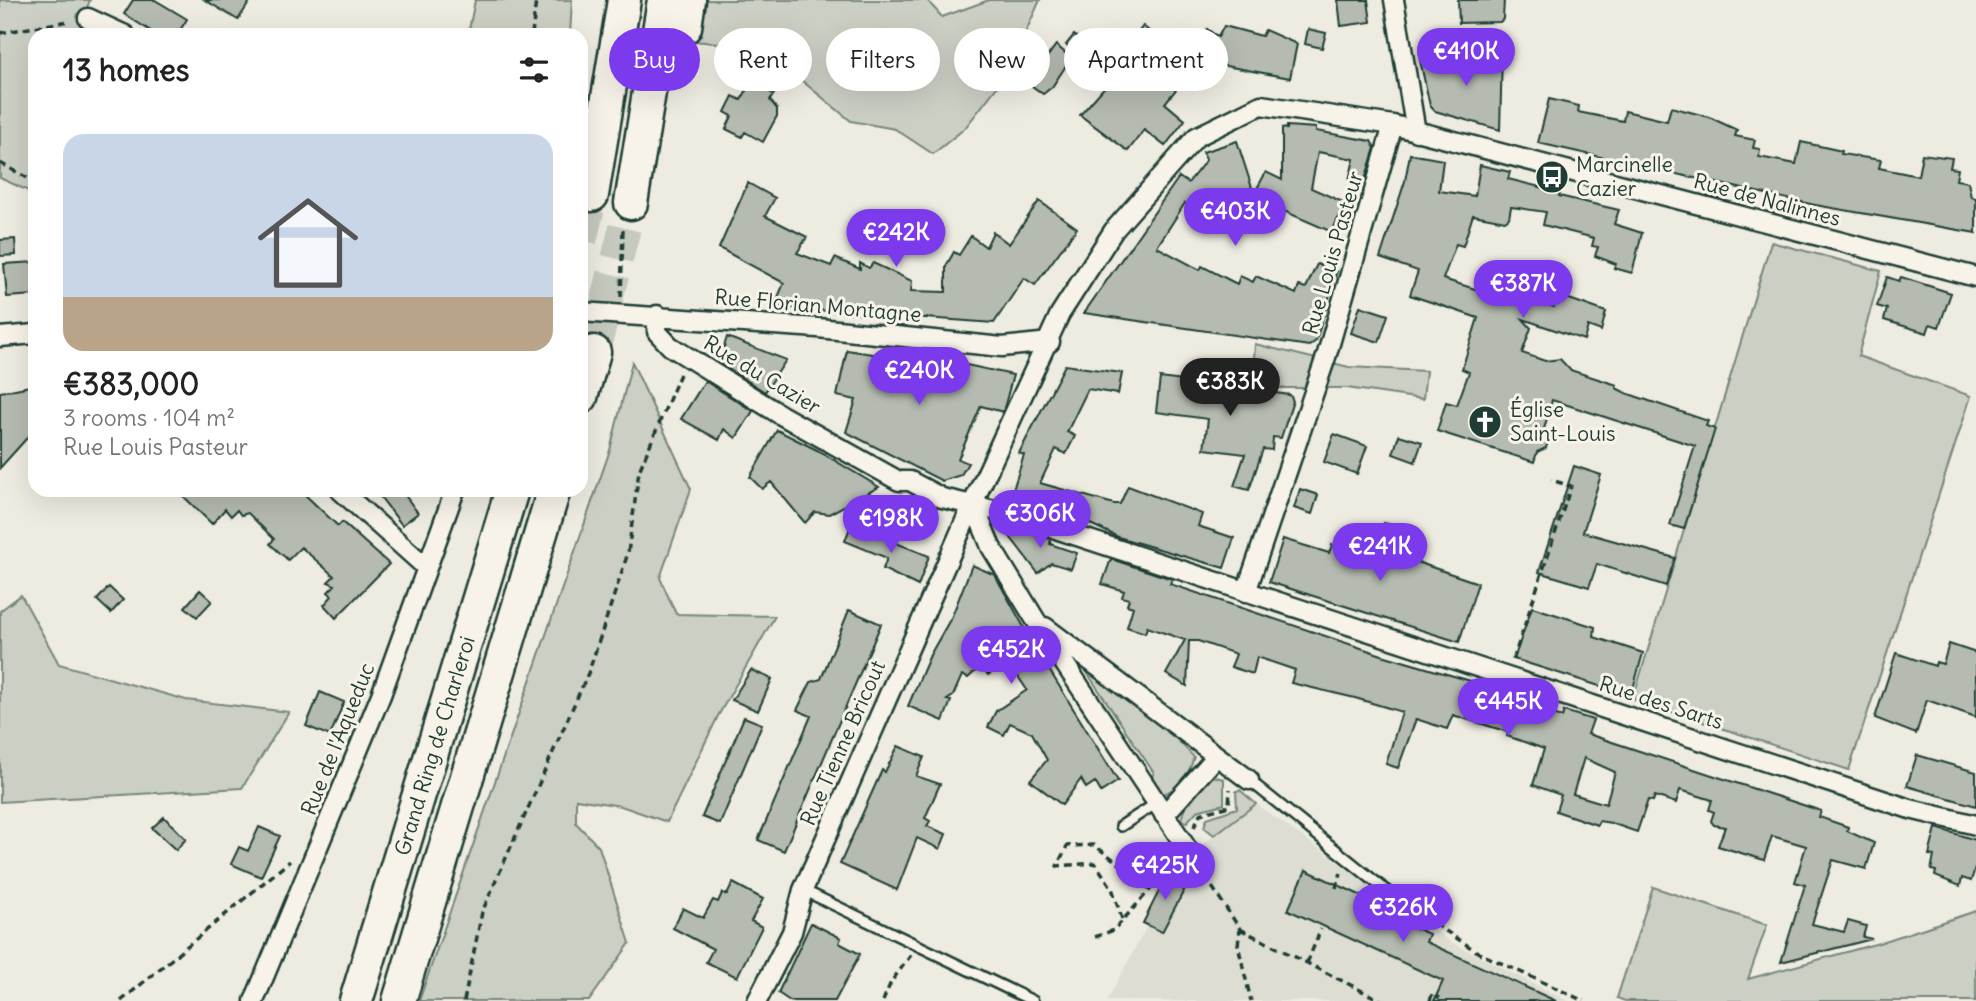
<!DOCTYPE html>
<html lang="en">
<head>
<meta charset="utf-8">
<style>
  body { margin:0; font-family:Delius,sans-serif; background:#f6f6f6; color:#222; height:100vh; display:flex; flex-direction:column; font-size:26px; white-space:nowrap }
  * { box-sizing:border-box; margin:0 }
  p { font-size:23px; color:#767676 }
  .icon { flex:none; width:38px; height:38px; fill:none; stroke:currentColor; stroke-width:2; stroke-linecap:round; stroke-linejoin:round }
  .map { position:relative; flex:1; overflow:hidden }
  .sheet { position:absolute; left:28px; top:28px; width:560px; height:469px; display:flex; flex-direction:column; background:#fff; border-radius:21px; box-shadow:0 7px 28px #0002 }
  .sheet>* { flex:none }
  .hud { position:absolute; left:609px; top:28px; width:665px; height:63px; display:flex; gap:14px }
  .price { position:absolute; translate:-50% -60px; padding:0 16px; border-radius:24px; background:#7c3aed; color:#fff; font-size:23px; line-height:46px; filter:drop-shadow(0 2px 4px #0008) }
  .price::after { content:''; position:absolute; left:50%; top:42px; width:21px; height:16px; margin-left:-10px; background:inherit; clip-path:polygon(0 0,100% 0,50% 100%) }
  .price.current { background:#222; color:#fff }
  ul { padding:0; list-style:none }
  li { display:grid; align-content:center; gap:14px; height:371px; padding:0 35px }
  li span { display:grid; place-items:center; height:217px; border-radius:21px; color:#555 }
  li>.icon { margin-inline-start:auto }
  span .icon { width:126px; height:126px; fill:#fffc; stroke-width:1 }
  li b { font-size:30px }
  h2 { display:flex; justify-content:space-between; align-items:center; height:84px; padding:0 35px; font-size:30px }
  .chip { padding:0 24px; border-radius:32px; background:#fff; box-shadow:0 7px 28px #0002; font-size:24px; line-height:63px }
  .chip.current { background:#7c3aed; color:#fff }
  .map>svg:first-child { display:block }
  .built { fill:#ddddd2 }
  .green { fill:#cccfc4; stroke:#76867c; stroke-width:2 }
  .building { fill:#b5bbb0; stroke:#1f3d34; stroke-width:2; fill-rule:evenodd }
  .lines { fill:none; stroke-linecap:round; stroke-linejoin:round }
  .highway-tunnel { stroke:#c5c9be; stroke-width:32; stroke-dasharray:32 16; stroke-linecap:butt }
  .lane-casing { stroke:#1f3d34; stroke-width:14 }
  .street-casing { stroke:#1f3d34; stroke-width:23 }
  .highway-casing { stroke:#1f3d34; stroke-width:37 }
  .path { stroke:#1f3d34; stroke-width:3.5; stroke-dasharray:7 5; stroke-linecap:butt }
  .lane { stroke:#f7f3e8; stroke-width:9 }
  .street { stroke:#f7f3e8; stroke-width:18 }
  .highway { stroke:#f7f3e8; stroke-width:32 }
  .labels { text-anchor:middle; stroke-width:6; stroke-linejoin:round; paint-order:stroke }
  .poi-label { font-size:21px; fill:#1f3d34; stroke:#f7f3e8; text-anchor:start }
  .street-label { font-size:21px; fill:#1f3d34; stroke:#f7f3e8 }
</style>
</head>
<body>
<div class="map">
<svg width="1976" height="1001" viewBox="0 0 1976 1001">
  <rect width="100%" height="100%" fill="#eeece1"/>
  <filter id="ink" filterUnits="userSpaceOnUse"><feTurbulence type="fractalNoise" baseFrequency=".0143" numOctaves="2"/><feDisplacementMap in="SourceGraphic" scale="14" xChannelSelector="R" yChannelSelector="G"/><feConvolveMatrix kernelMatrix="1 2 1 2 8 2 1 2 1" color-interpolation-filters="sRGB"/></filter>
  <g filter="url(#ink)">
    <path class="built" d="M1256 804 1451 942 1568 1001H1107L1182 860Z"/>
    <path class="green" d="M0 0H90L84 15 87 35H35V194L0 178Z
      M475 0H572L570 35H468Z
      M699 0H927L942 17 989 0H1040L1007 74 965 128 933 154 895 129 851 121 801 80 782 57 749 46 694 41Z
      M1771 242 1881 271 1858 356 1971 396 1849 770 1633 699Z
      M1255 344 1349 367 1426 371 1423 399 1347 388H1252Z
      M632 362 691 489 660 578 676 614 775 616 718 716 667 822 621 806 576 799V823L599 847 630 943 589 1001H419L610 450Z
      M21 595 59 664 186 700 289 712 242 788 0 802V611Z
      M1075 654 1170 732 1194 757C1189 774 1180 787 1164 794L1152 786 1150 779 1154 773 1080 662 1072 661Z
      M1212 776 1224 779V804L1197 811 1186 823 1181 819 1185 808Z
      M1240 790 1256 804 1214 835 1204 827 1207 818 1237 808 1236 791Z
      M1653 887 1767 925 1748 979 1879 943 1976 911V1001H1625L1617 998Z"/>
    <path class="building" d="M133 0H155L187 19 177 35H157L124 14Z
      M205 0H251L238 20Z
      M1338 0H1368L1371 22 1341 26Z
      M1458 0H1504L1503 19 1500 22 1459 23Z
      M1143 26 1155 36 1142 54 1166 74 1186 49 1190 52 1207 29 1218 37 1224 26 1262 36 1265 30 1297 44 1290 78 1199 61 1165 103 1185 120 1165 146 1144 130 1128 151 1080 115 1108 83 1066 45 1074 35 1113 66Z
      M1308 29 1326 33 1322 48 1305 44Z
      M1056 45 1071 58 1052 87 1043 94 1028 83Z
      M1480 53 1502 54 1500 130 1435 111 1430 106 1420 60 1462 61V55Z
      M751 83 774 94 770 100 777 109V116L763 142 745 132 742 137 726 129 732 116 725 112 733 96 741 100Z
      M1549 99 1579 106 1578 112 1623 121 1625 111 1667 121 1671 107 1709 117 1737 130 1735 136 1755 140 1753 148 1760 149 1759 157 1796 164 1801 142 1842 151 1841 154 1881 160 1879 168 1918 176 1922 154 1952 158 1950 168 1958 169 1956 180 1968 182 1971 197 1976 198V233L1815 205 1538 143Z
      M1287 126 1316 128V131L1371 141 1375 148 1364 183 1349 180 1354 159 1318 152 1311 188 1345 203 1332 232 1284 211 1278 222 1235 204 1231 212 1221 205 1210 217 1185 203 1157 247 1200 270 1202 266 1237 284 1240 276 1253 282 1256 276 1296 294 1299 286 1306 288 1317 264 1337 271 1316 341 1309 346 1084 313 1179 177 1188 183 1206 160 1203 152 1237 141 1254 194 1266 172 1282 180V128L1287 129Z
      M1410 154 1443 160 1439 191 1475 196 1480 165 1510 172 1508 179 1560 192 1559 196 1619 210 1614 224 1642 233 1632 273 1614 268 1616 264 1595 256 1598 247 1592 246 1594 238 1543 225 1546 212 1511 207 1509 218 1505 221 1473 215 1463 246 1456 244 1443 279 1504 298 1506 292 1554 307 1558 295 1606 312 1601 331 1588 326 1584 340 1523 319 1531 328 1522 353 1545 361 1560 359 1570 370 1617 385 1616 388 1626 393 1708 421 1706 426 1715 429 1684 529 1670 525 1695 446 1552 400 1544 429 1549 438 1546 448 1537 452 1534 462 1437 431 1446 402 1457 405 1469 372 1462 369 1478 318 1410 295 1418 271 1380 258 1405 181Z
      M748 183 775 198 765 216 807 237 797 253 831 266 835 258 860 269V263L869 268 873 263 912 281 911 291 946 292V266L954 252 959 255 971 236 986 247 993 232 1009 244 1039 201 1077 228 1035 285 1024 278 994 323 774 307 784 283 719 248Z
      M15 239 16 255 0 256V240Z
      M35 262V295L7 297 4 264Z
      M1887 277 1899 281 1901 277 1951 293 1939 327 1930 324 1927 333 1884 320 1887 309 1877 306Z
      M1360 306 1388 315 1379 342 1351 333Z
      M727 337 786 360 765 392 719 363Z
      M847 350 916 361 917 358 962 364 1013 375 1003 412 981 406 958 459 968 463 961 475 942 481 846 432 856 400 837 396Z
      M1065 365 1122 373 1118 394 1088 389 1067 432 1075 436 1066 454 1056 449 1040 483 1114 504H1120L1128 486 1202 514 1198 526 1234 538 1224 568 1118 537 1086 522 1059 515 1058 518 1016 504 1020 496 1012 493 1024 455 1019 453Z
      M1160 378 1290 395 1293 401 1281 438 1273 437 1272 450 1263 449 1249 490 1234 486 1245 454 1204 449 1208 419 1156 412Z
      M705 381 753 411 736 438 724 429 719 440 681 419Z
      M35 385V429L0 468V392Z
      M777 430 817 450 879 487 829 514 815 512 805 523 771 482 762 489 750 477Z
      M1334 434 1367 446 1357 474 1324 462Z
      M1399 435 1422 442 1415 462 1393 454Z
      M1574 466 1601 475 1583 532 1675 558 1666 586 1597 564 1589 587 1539 572Z
      M1300 489 1318 495 1312 514 1294 508Z
      M177 490H300L338 526 342 522 389 564 336 618 324 605 332 596 328 592 335 585 328 582 334 576 301 547 288 560 270 544 274 539 248 513 241 515 237 510 231 516 225 509 212 524Z
      M375 490H401L418 513 402 525Z
      M1384 523 1416 531 1408 559 1478 583 1459 642 1269 582 1283 539 1329 553 1332 545 1363 554 1365 547 1376 550Z
      M851 525 929 556 918 586 883 569 887 558 845 541Z
      M1006 525 1051 539 1050 544 1077 553 1071 569 1051 563 1038 573 1004 529Z
      M1111 559 1172 579 1170 584 1382 655 1491 687 1486 701 1515 714 1516 709 1532 715 1535 708 1562 717 1564 711 1593 720 1588 734 1821 811 1819 817 1848 827 1847 831 1874 843 1866 869 1833 860 1812 924 1844 932 1848 921 1866 926 1863 937 1872 939 1781 962 1805 885 1795 882 1806 846 1772 836 1764 860 1718 846 1725 827 1714 825 1711 821 1714 812 1709 810 1712 800 1680 790 1676 803 1655 796 1653 801 1648 800 1637 832 1611 823 1599 821 1597 825 1556 811 1561 795 1533 785 1544 749 1507 736 1508 732 1453 715 1447 729 1416 719 1398 768 1386 764 1402 712 1355 698 1291 683 1295 670 1257 657 1253 674 1231 667 1236 654 1198 641H1189L1187 686 1166 674 1185 640 1147 627 1145 633 1127 627 1133 607 1127 605 1129 599 1122 597 1124 591 1102 584ZM1584 758 1615 772 1606 804 1573 794Z
      M972 565 995 575 1035 647 1118 781 1101 792 1095 782 1086 788 1081 779 1062 805 1030 780 1047 760 1032 733 1010 723 1004 735 988 727 996 711 1027 690 1015 672 1025 653 988 675 981 666 968 678 962 675 953 696 947 700 951 701 943 721 908 706 930 655 952 616Z
      M109 587 123 600 111 613 97 600Z
      M200 590 212 601 197 617 185 607Z
      M1532 607 1595 627 1594 637 1643 653 1631 696 1514 659Z
      M849 610 881 624 784 851 758 840 811 716 797 710 811 682 821 679Z
      M1949 644 1976 653V717L1927 700 1916 734 1875 718 1896 653 1935 666 1936 662 1943 664Z
      M751 670 772 679 758 711 732 700Z
      M320 692 344 702 330 736 306 726Z
      M744 717 762 724 720 824 702 817Z
      M898 746 924 757 916 776 940 784 925 818 930 821 927 826 946 834 940 849 917 838 897 890 840 864 882 770 885 772Z
      M1917 755 1976 772V806L1907 786Z
      M164 817 186 839 176 850 152 828Z
      M259 827 280 836 261 877 231 864 239 847 248 851Z
      M1936 828 1976 840V865L1971 881 1962 878 1960 886 1935 876 1936 871 1931 870 1934 856 1929 855Z
      M1306 870 1364 897 1357 911 1387 924 1390 917 1429 934 1426 942 1556 1001H1434L1443 981 1288 910Z
      M1168 873 1188 883 1162 932 1143 923Z
      M733 883 763 899 751 921 762 927 737 977 706 962 713 949 673 928 683 908 703 918 713 900 718 902 722 893 727 895Z
      M811 923 841 938 839 943 860 954 835 1001H790L778 993Z"/>
    <g class="lines">
      <path class="highway-tunnel" d="M581 240 592 195
        M594 352 631 203"/>
      <defs>
        <path id="lane" d="M1249 780 1393 896
          M1121 826 1157 803
          M803 890 1033 1001"/>
        <path id="street" d="M1394 0 1416 132
          M88 18 125 35
          M581 312 818 328 1002 347 1050 342
          M657 315V332L670 346 781 415 899 481H910L942 498 1007 513 1910 809 1976 825
          M0 337 35 334
          M340 490 427 568
          M973 503 991 547 1035 619 1190 853
          M1246 592 1327 354 1393 125
          M1045 627 1249 780
          M1164 815 1217 756
          M254 1001 381 695 455 490
          M757 1001 792 932 803 890 973 503 1060 314 1114 230 1196 137 1261 105 1393 125 1976 277"/>
        <path id="highway" d="M657 48 685 27 689 0
          M592 195 624 0
          M631 203 664 0
          M581 397 594 352
          M356 1001 512 490
          M399 1001 554 490"/>
      </defs>
      <use href="#lane" class="lane-casing"/>
      <use href="#street" class="street-casing"/>
      <use href="#highway" class="highway-casing"/>
      <path class="path" d="M0 33 69 21
        M532 35 536 0
        M0 163 35 182
        M621 297 623 228
        M1513 660 1571 486 1551 480
        M1194 827 1200 814 1229 806 1230 789
        M1199 867 1240 929 1238 945 1251 1001
        M1336 888 1341 873
        M1405 904 1479 953 1584 1001
        M1122 919 1112 888 1095 863 1057 866 1067 846 1094 845 1140 879 1148 889
        M1240 929 1382 1001
        M1095 937 1114 930 1156 883 1145 866 1169 855
        M1307 963 1321 929
        M121 1001 290 861
        M464 1001 482 912 589 671 628 553 639 471 680 374
        M883 1001 891 982 911 955
        M1430 1001 1432 994 1440 998"/>
      <use href="#lane" class="lane"/>
      <use href="#street" class="street"/>
      <use href="#highway" class="highway"/>
    </g>
  </g>
  <defs>
    <symbol id="bus-disc" viewBox="-11 -11 22 22"><circle r="9.5" fill="#1f3d34" stroke="#f7f3e8"/><path d="M-5-6H5V4H4V6H2V4H-2V6H-4V4H-5ZM-3.5-4V0h7V-4ZM-3.5 1.2v1.5H-2V1.2ZM2 1.2v1.5H3.5V1.2Z" fill="#fff"/></symbol>
    <symbol id="church-disc" viewBox="-11 -11 22 22"><circle r="9.5" fill="#1f3d34" stroke="#f7f3e8"/><path d="M-1.2-6h2.4v3.5h3.3v2.4h-3.3V6h-2.4V-.1h-3.3v-2.4h3.3Z" fill="#fff"/></symbol>
  </defs>
  <g fill-rule="evenodd">
    <use href="#bus-disc" x="1533" y="158" width="38" height="38"/>
    <use href="#church-disc" x="1466" y="403" width="38" height="38"/>
  </g>
  <g class="labels">
    <g class="poi-label">
      <text x="1576" y="172">Marcinelle<tspan x="1576" dy="24">Cazier</tspan></text>
      <text x="1510" y="417">Église<tspan x="1510" dy="24">Saint-Louis</tspan></text>
    </g>
    <g class="street-label">
      <text transform="translate(1767 200) rotate(15)" y="7">Rue de Nalinnes</text>
      <text transform="translate(1333 253) rotate(-74)" y="7">Rue Louis Pasteur</text>
      <text transform="translate(818 306) rotate(5)" y="7">Rue Florian Montagne</text>
      <text transform="translate(762 375) rotate(31)" y="7">Rue du Cazier</text>
      <text transform="translate(1661 703) rotate(18)" y="7">Rue des Sarts</text>
      <text transform="translate(338 739) rotate(-68)" y="7">Rue de l'Aqueduc</text>
      <text transform="translate(843 743) rotate(-66)" y="7">Rue Tienne Bricout</text>
      <text transform="translate(435 746) rotate(-73)" y="7">Grand Ring de Charleroi</text>
    </g>
  </g>
</svg>
<b class="price" style="left:1466px;top:88px">€410K</b>
<b class="price" style="left:1235px;top:248px">€403K</b>
<b class="price" style="left:896px;top:269px">€242K</b>
<b class="price" style="left:1523px;top:320px">€387K</b>
<b class="price" style="left:919px;top:407px">€240K</b>
<b class="price current" style="left:1230px;top:418px">€383K</b>
<b class="price" style="left:1040px;top:550px">€306K</b>
<b class="price" style="left:891px;top:555px">€198K</b>
<b class="price" style="left:1380px;top:583px">€241K</b>
<b class="price" style="left:1011px;top:686px">€452K</b>
<b class="price" style="left:1508px;top:738px">€445K</b>
<b class="price" style="left:1165px;top:902px">€425K</b>
<b class="price" style="left:1403px;top:944px">€326K</b>
<div class="hud">
<a class="chip current">Buy</a>
<a class="chip">Rent</a>
<a class="chip">Filters</a>
<a class="chip">New</a>
<a class="chip">Apartment</a>
</div>
<section class="sheet">
<h2>13 homes<svg class="icon" aria-label="filters" viewBox="0 0 24 24"><path d="M4 7h16M4 17h16"/><circle cx="9" cy="7" r="2"/><circle cx="15" cy="17" r="2"/></svg></h2>
<ul>
<li><span style="background:linear-gradient(#c9d6e8 75%,#b9a48a 0)"><svg class="icon" aria-label="home" viewBox="0 0 24 24"><path d="M3 11l9-7 9 7M6 9v11h12V9"/></svg></span><div><b>€383,000</b><p>3 rooms · 104 m²</p><p>Rue Louis Pasteur</p></div></li>
</ul>
</section>
</div>
</body>
</html>
